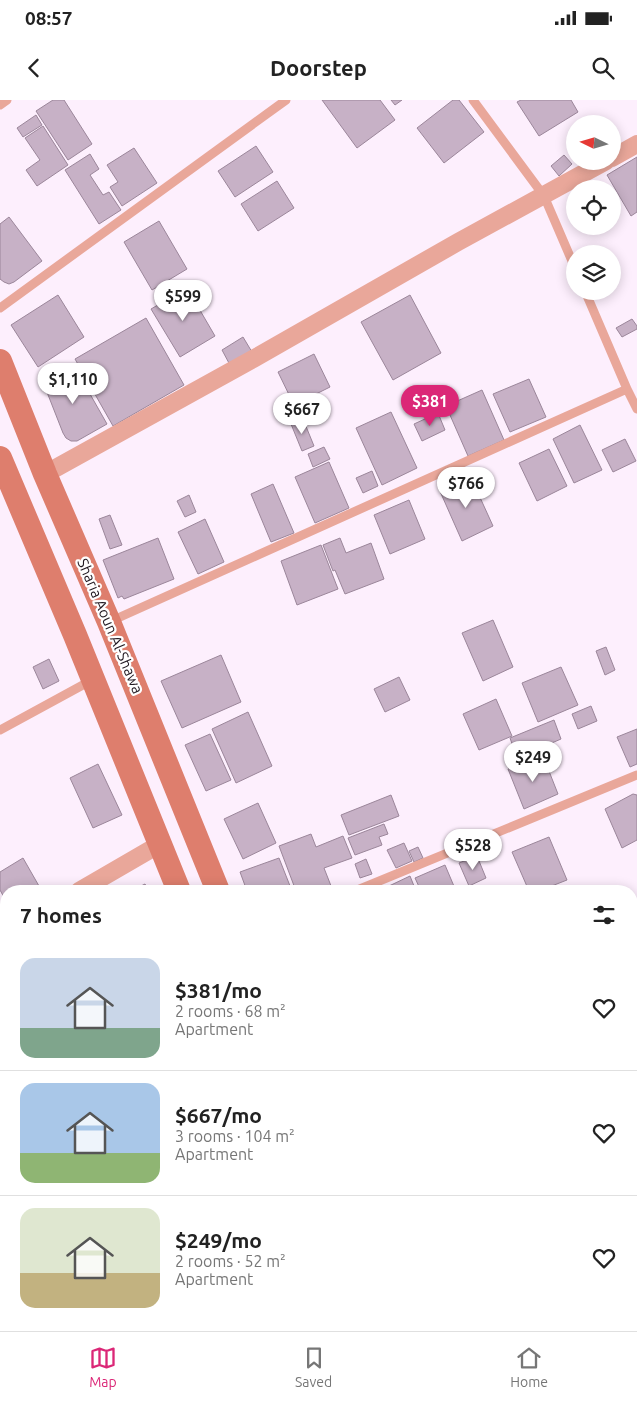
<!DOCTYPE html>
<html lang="en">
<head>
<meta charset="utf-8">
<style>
  body { margin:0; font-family:Ubuntu,sans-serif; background:#f6f6f6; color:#222; height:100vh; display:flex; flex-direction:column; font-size:19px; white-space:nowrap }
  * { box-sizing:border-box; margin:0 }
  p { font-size:16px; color:#767676 }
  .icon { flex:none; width:28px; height:28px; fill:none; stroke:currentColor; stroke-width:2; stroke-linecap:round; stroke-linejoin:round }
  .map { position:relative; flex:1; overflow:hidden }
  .sheet { position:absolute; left:0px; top:785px; width:638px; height:446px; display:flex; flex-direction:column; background:#fff; border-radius:20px 20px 0 0; box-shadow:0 2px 12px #0003 }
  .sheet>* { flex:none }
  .needle { width:32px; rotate:275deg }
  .tools { position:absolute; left:566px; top:15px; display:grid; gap:10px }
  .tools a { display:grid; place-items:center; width:55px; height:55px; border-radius:50%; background:#fff; box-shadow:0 2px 12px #0003; font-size:25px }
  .price { position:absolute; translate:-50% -42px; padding:0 11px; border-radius:18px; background:#fff; color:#222; font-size:16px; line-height:32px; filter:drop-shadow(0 1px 2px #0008) }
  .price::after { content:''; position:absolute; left:50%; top:30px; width:15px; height:11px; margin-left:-8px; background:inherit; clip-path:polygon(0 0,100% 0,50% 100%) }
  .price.on { background:#db2777; color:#fff }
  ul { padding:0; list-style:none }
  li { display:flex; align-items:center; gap:15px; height:125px; padding:0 20px }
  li+li { border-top:1px solid #e0e0e0 }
  li span { display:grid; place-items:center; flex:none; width:140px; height:100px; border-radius:15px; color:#555 }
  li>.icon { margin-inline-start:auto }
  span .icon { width:60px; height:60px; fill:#fffc; stroke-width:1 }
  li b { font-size:21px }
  h2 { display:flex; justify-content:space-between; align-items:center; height:60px; padding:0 20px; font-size:21px }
  .status { display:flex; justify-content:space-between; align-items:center; height:35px; padding:0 25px; background:#fff; direction:ltr }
  .status svg { height:14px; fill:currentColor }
  header { display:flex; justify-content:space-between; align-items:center; height:65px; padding:0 20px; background:#fff; font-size:22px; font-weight:700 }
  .tabs { display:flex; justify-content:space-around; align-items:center; height:70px; border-top:1px solid #e0e0e0; background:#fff; font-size:14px; color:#767676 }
  .tabs a { display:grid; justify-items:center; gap:2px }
  .tabs .on { color:#db2777 }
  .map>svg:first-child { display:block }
  .building { fill:#c7b1c6; stroke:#9b869a }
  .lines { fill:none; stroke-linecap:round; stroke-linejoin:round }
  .lane { stroke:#e9a79a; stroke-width:9 }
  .street { stroke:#e9a79a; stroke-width:18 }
  .secondary { stroke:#de7e6d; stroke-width:24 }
  .labels { text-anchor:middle; stroke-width:4.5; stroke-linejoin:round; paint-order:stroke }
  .street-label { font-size:15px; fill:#211921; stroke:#fff }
</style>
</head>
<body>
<div class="status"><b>08:57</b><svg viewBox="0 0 49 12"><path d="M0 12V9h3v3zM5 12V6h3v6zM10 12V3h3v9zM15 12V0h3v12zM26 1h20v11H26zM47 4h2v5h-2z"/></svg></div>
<header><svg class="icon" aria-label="back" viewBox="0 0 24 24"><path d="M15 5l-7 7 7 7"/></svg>Doorstep<svg class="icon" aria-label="search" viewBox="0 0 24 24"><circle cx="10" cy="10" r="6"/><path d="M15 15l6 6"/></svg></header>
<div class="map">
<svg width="637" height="1231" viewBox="0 0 637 1231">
  <rect width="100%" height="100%" fill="#fdeffd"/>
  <path class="building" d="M53 0H64L92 44 68 60 36 11Z
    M322 0H380L395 20 357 48Z
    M391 0H402L395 5Z
    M453 0H459L484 32 444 63 417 28Z
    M521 0H571L578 12 539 36 517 2Z
    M36 15 42 25 23 37 17 28Z
    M43 26 68 65 37 86 26 70 40 60 25 38Z
    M256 46 273 72 235 97 218 71Z
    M134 48 157 83 122 106 110 87 118 82 107 65Z
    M90 54 99 69 90 75 103 95 109 92 121 110 99 124 65 70Z
    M564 55 572 64 559 76 551 66Z
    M637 57V112L631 116 607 75Z
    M277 81 294 108 258 131 241 104Z
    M9 117 42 161 14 182 9 184 4 182 0 179V124Z
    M159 121 187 169 152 190 124 142Z
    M187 188 215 236 180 257 151 209Z
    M58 195 84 237 38 267 11 225Z
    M410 195 441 253 393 280 361 222Z
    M146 218 184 285 113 326 75 259Z
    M632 219 637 226V229L622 237 616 228Z
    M243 237 252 252 230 265 222 250Z
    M314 254 330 287 294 305 278 272Z
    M73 264 107 324 77 341H71L66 338 63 333 43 282Z
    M529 279 546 317 510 332 493 294Z
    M482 290 504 340 468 356 446 306Z
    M391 312 417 368 382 385 356 328Z
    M438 313 445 330 422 341 414 324Z
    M303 319 314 346 302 351 291 324Z
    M580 325 602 370 574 383 553 339Z
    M625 339 636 361 613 372 602 350Z
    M324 347 330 359 313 367 308 354Z
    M549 349 567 386 537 401 519 363Z
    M329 362 349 408 315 423 295 377Z
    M372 371 378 386 363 393 356 378Z
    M459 380 463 387 473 382 493 426 462 441 439 389Z
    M273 384 294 433 271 442 251 394Z
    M189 395 196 412 185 417 177 401Z
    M409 400 425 439 390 454 374 415Z
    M110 415 122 445 110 449 99 419Z
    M205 419 224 462 198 474 178 432Z
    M158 438 174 479 124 499 122 496 118 498 103 460Z
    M340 438 346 453 371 443 384 479 345 494 335 470 333 471 323 445Z
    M321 445 338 489 297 505 281 461Z
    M493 520 513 567 483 581 462 533Z
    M606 547 615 570 605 575 596 551Z
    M221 555 241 602 182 628 161 581Z
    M49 559 59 581 43 589 33 567Z
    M561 567 578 605 538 622 522 583Z
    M399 577 410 600 385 612 374 589Z
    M496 599 512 636 479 650 463 614Z
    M591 606 597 621 578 629 572 614Z
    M248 612 272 666 236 683 212 629Z
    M554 620 561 639 517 658 510 638Z
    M637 629V664L630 667 617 637Z
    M210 634 231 680 206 691 185 645Z
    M530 660 533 666 545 661 558 694 524 709 508 669Z
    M98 664 122 715 93 728 70 678Z
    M633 694 637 695V740L622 748 605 709Z
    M391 695 399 716 349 735 341 715Z
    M258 703 276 743 243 759 224 719Z
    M384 724 388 734 379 737 382 745 355 755 348 738Z
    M311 734 316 747 343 736 352 758 324 768 333 791H296L279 746Z
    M549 737 567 780 539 791H529L512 752Z
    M404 743 412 761 396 768 387 750Z
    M418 747 423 758 414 762 409 751Z
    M477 756 486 778 469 786 459 763Z
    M23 758 39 786 30 791H6V801L0 790V772Z
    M279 758 292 791H247L240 772Z
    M366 759 372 774 360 778 355 764Z
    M445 765 456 791H421L415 778Z
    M410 776 416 791H392L389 786Z
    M145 784 149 791H131Z
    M0 892 1 895 6 892V906L0 909Z
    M631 901 636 910 631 913Z
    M631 923 637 932 631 935Z
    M631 948 637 958V970L631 973Z
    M0 998 6 1009V1012L0 1015Z
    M637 1002V1035L631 1039V1005Z
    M489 1225H505L496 1231H493Z
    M525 1225H561L553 1231H517Z"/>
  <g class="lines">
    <path class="lane" d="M473 0 544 96 575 168
      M0 5 7 0
      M585 191 627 289 637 309
      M0 208 286 0
      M109 522 627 289
      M0 630 92 580
      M355 791 637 675
      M631 1187 637 1183
      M578 1231 585 1225"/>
    <path class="street" d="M612 58 637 44
      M45 374 253 259 458 142 606 61
      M79 791 160 744
      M0 837 6 833
      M0 936 6 947"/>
    <path class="secondary" d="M0 261 45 374 109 522 218 791
      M0 358 75 535 179 791
      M393 1225 398 1231
      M442 1225 448 1231"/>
  </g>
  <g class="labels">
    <g class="street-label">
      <text transform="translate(110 526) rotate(67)" y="5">Sharia Aoun Al-Shawa</text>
    </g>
  </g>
</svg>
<div class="tools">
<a><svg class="needle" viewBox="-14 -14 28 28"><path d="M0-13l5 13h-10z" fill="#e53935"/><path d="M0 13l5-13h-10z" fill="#767676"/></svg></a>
<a><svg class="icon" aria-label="locate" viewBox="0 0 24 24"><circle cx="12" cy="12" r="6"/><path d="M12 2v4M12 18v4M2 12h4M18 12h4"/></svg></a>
<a><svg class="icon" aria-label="layers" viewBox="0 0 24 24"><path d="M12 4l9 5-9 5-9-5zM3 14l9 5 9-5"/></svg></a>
</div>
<b class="price" style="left:183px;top:222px">$599</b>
<b class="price" style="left:73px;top:305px">$1,110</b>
<b class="price on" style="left:430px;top:327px">$381</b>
<b class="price" style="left:302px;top:335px">$667</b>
<b class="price" style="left:466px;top:409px">$766</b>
<b class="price" style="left:533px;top:683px">$249</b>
<b class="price" style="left:473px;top:771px">$528</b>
<section class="sheet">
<h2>7 homes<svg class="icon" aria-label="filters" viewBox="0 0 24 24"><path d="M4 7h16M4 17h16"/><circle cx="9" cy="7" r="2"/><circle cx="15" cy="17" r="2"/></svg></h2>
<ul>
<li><span style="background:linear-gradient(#c9d6e8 70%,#7fa58c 0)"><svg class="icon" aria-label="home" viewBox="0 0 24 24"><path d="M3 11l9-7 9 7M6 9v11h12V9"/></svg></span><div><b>$381/mo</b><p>2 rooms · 68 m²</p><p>Apartment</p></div><svg class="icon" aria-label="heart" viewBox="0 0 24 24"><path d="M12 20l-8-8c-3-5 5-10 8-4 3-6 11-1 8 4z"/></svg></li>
<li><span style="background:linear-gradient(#a9c7e8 70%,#8fb573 0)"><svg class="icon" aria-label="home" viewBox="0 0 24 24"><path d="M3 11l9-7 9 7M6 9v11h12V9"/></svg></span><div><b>$667/mo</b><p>3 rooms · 104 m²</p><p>Apartment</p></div><svg class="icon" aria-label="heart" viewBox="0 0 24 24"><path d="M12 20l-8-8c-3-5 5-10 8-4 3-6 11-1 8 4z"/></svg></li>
<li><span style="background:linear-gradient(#dfe7d0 65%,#c2b280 0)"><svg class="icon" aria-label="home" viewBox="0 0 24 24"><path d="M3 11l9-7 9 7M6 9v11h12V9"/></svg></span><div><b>$249/mo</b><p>2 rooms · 52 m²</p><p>Apartment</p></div><svg class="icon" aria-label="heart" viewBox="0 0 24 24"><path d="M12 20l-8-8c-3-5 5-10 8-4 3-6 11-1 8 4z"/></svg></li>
</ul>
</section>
</div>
<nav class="tabs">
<a class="on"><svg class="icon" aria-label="map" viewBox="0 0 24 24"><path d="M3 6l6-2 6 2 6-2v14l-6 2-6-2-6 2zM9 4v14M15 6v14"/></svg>Map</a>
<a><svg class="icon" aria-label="saved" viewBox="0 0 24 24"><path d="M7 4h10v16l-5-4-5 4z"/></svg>Saved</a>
<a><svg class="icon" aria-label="home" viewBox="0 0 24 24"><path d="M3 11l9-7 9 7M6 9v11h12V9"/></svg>Home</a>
</nav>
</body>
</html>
